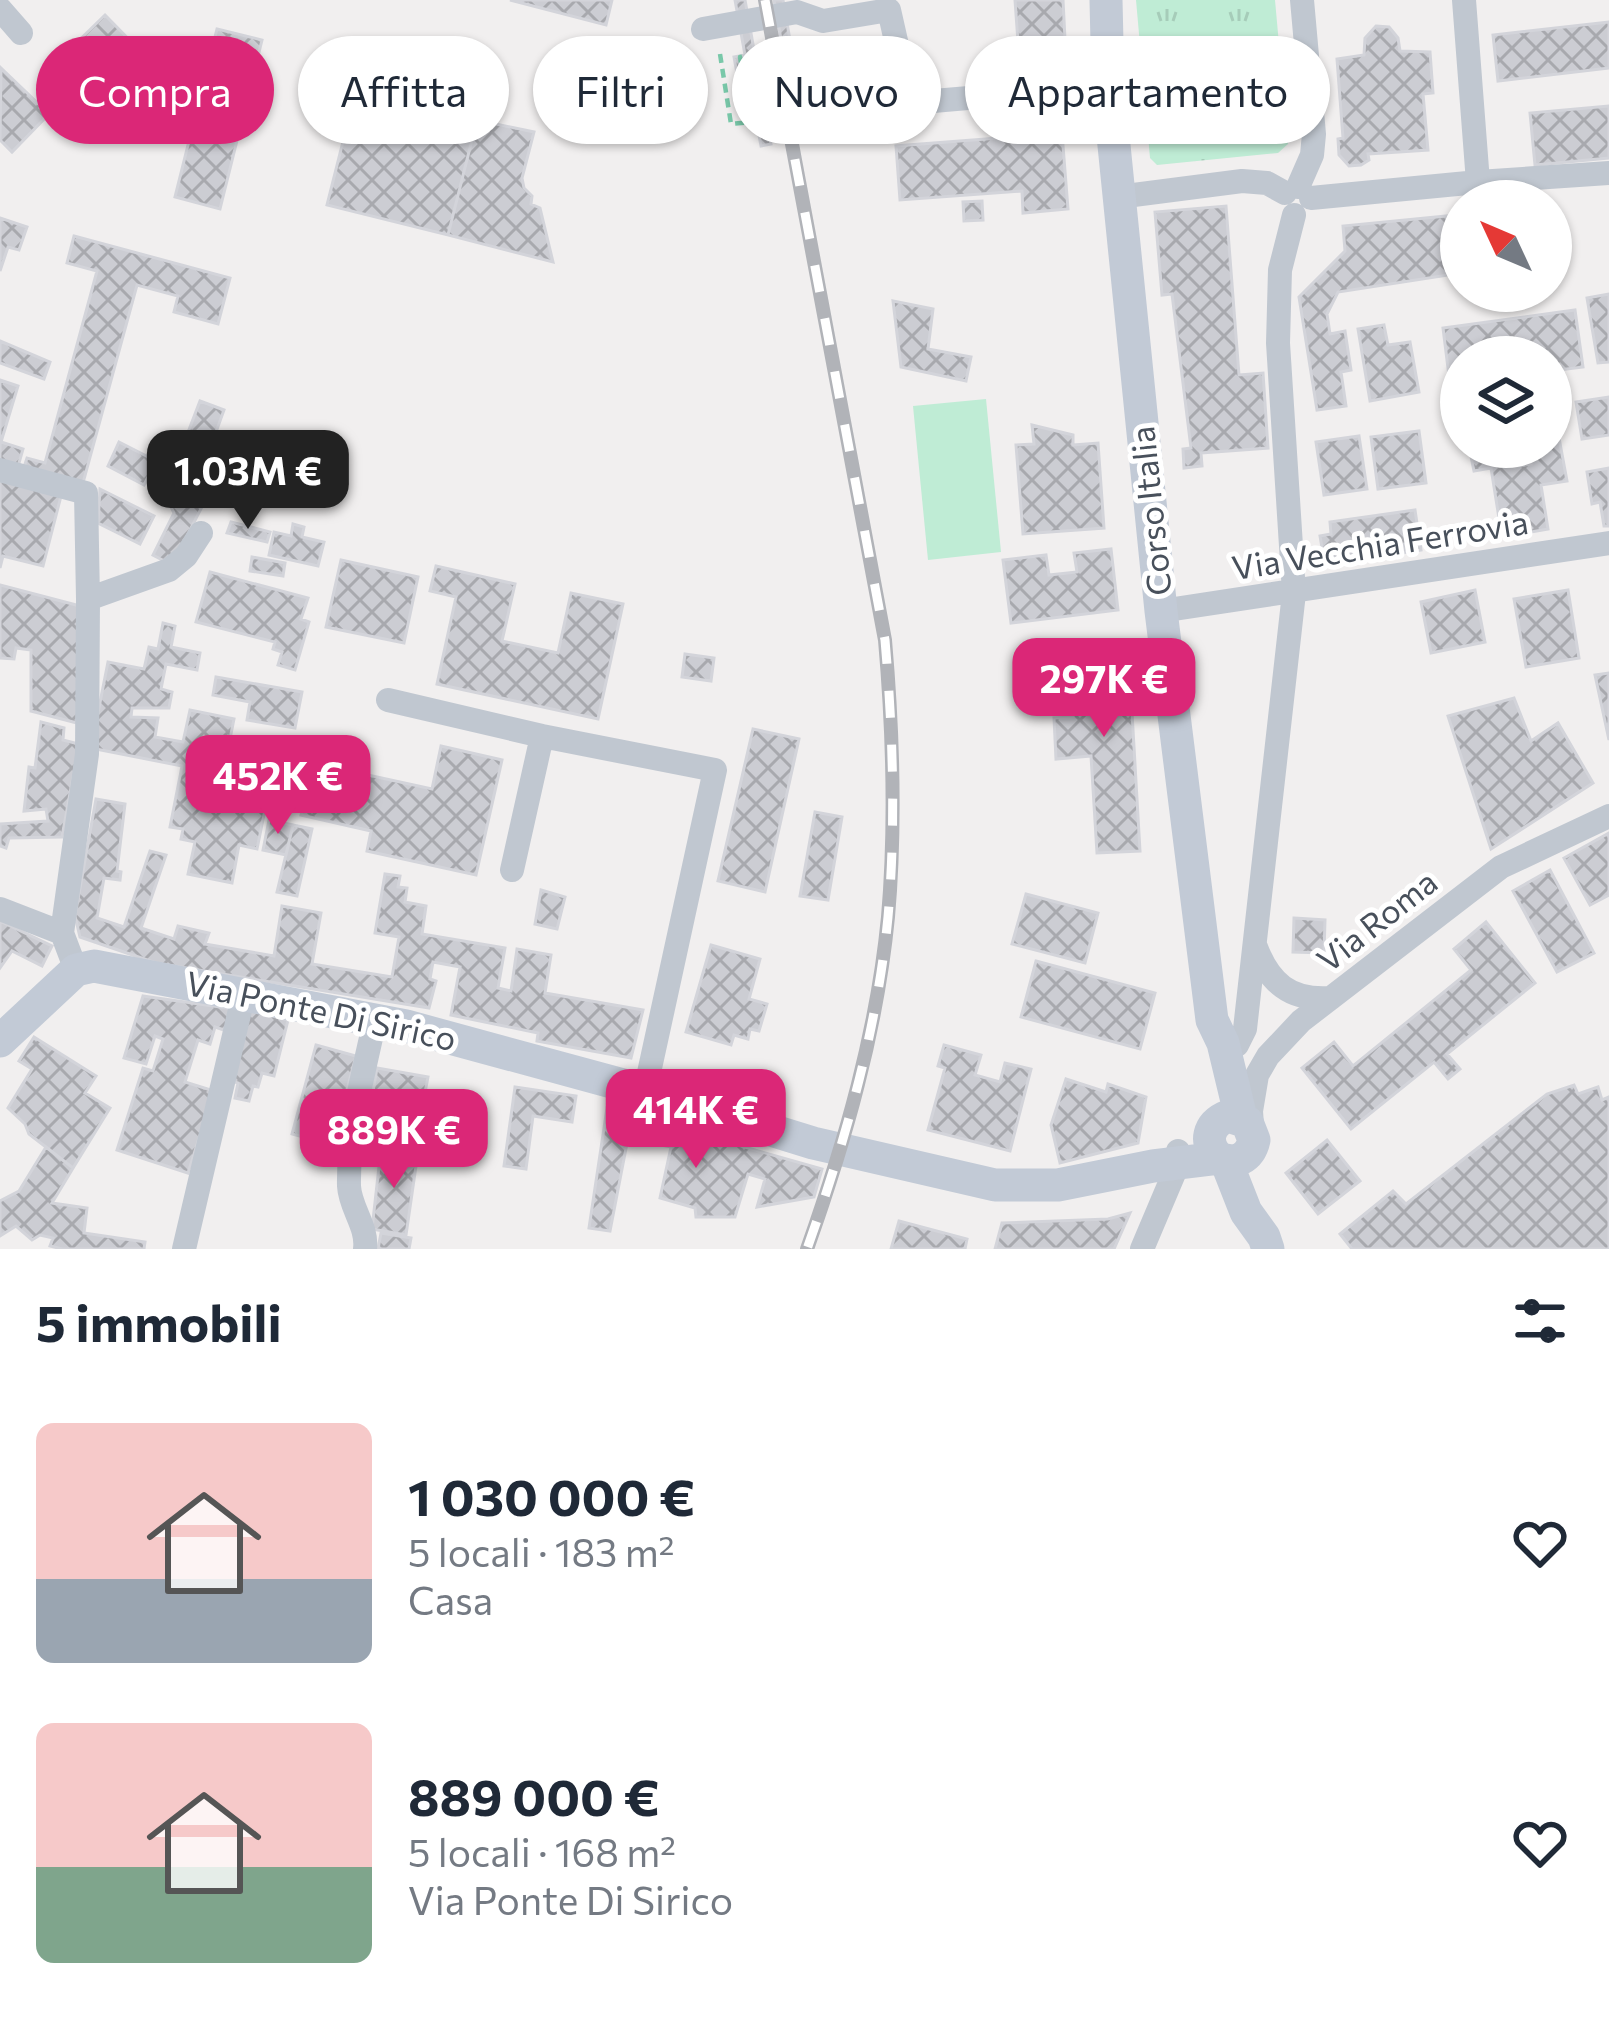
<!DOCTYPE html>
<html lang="it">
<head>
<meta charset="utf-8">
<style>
  body { margin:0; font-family:Commissioner,sans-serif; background:#f6f6f7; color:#1f2937; height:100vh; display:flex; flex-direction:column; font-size:45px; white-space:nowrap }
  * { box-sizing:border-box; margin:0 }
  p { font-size:39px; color:#747a83 }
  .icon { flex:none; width:66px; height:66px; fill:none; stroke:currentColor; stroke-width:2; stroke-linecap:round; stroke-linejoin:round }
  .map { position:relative; height:1249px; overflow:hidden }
  .details { display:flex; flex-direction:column; background:#fff; flex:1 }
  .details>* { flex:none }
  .banner { position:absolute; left:36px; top:36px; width:1539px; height:108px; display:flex; gap:24px }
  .needle { width:78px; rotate:314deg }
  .tools { position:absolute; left:1440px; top:180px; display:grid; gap:24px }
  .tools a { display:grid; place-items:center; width:132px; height:132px; border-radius:50%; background:#fff; box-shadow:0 3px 9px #0004; font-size:60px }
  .price { position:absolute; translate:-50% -102px; padding:0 27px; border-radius:24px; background:#db2777; color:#fff; font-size:39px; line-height:78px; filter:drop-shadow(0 3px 6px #0008) }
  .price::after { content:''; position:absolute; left:50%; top:72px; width:36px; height:27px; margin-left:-18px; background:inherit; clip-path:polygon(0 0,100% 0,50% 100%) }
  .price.current { background:#222; color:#fff }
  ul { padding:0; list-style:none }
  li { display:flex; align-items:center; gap:36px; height:300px; padding:0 36px }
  li span { display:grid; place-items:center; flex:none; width:336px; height:240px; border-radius:18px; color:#555 }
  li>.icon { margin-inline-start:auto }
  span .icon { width:144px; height:144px; fill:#fffc; stroke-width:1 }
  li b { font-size:51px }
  h2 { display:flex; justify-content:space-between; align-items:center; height:144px; padding:0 36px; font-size:51px }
  .chip { padding:0 42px; border-radius:54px; background:#fff; box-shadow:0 3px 9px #0004; font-size:42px; line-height:108px }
  .chip.current { background:#db2777; color:#fff }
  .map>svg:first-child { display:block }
  .green { fill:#bfecd5 }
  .park { fill:url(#park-tufts) }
  .building { fill:url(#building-cross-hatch); stroke:#d3d4da; stroke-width:3 }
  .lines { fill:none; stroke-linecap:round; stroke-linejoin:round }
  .path { stroke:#79c8a9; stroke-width:4.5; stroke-dasharray:9 6; stroke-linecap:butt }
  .street { stroke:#c0c7d0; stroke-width:24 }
  .secondary { stroke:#c2cad6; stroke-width:33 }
  .rail-casing { stroke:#b1b3b8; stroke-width:14 }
  .rail { stroke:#fff; stroke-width:9; stroke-dasharray:27; stroke-linecap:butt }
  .labels { text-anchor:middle; stroke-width:10; stroke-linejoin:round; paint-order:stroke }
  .street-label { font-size:33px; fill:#48505b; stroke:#fff }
</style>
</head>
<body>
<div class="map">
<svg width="1609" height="1249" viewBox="0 0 1609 1249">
  <defs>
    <pattern id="park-tufts" width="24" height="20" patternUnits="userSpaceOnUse" patternTransform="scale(3)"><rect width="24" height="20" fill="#bfecd5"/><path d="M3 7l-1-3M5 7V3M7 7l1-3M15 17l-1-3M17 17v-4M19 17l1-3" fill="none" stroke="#a6ccb9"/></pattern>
    <pattern id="building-cross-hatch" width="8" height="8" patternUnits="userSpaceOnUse" patternTransform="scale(3)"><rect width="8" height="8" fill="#cccdd3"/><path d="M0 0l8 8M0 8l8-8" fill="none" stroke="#a8a9ae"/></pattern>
  </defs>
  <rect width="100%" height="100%" fill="#f1efef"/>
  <path class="green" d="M986 399 1001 552 928 560 913 406Z"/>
  <path class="park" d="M1136 0H1275L1288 144 1278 153 1157 165 1150 158Z"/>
  <path class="building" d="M510 0H612L606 25Z
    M735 0H745L771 144 761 146 748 77 738 79 734 57 745 55Z
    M774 0H783L794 63 813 59 825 127 807 130 808 138 799 140Z
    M1015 0H1063L1065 39 1018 42Z
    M105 15 155 66 113 107 63 56Z
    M1609 22V68L1498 81 1493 35Z
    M1376 26 1389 27 1398 38 1400 51 1430 52 1433 93 1423 94 1428 150 1368 154 1369 160 1361 165 1349 166 1339 155 1338 139 1343 138 1337 59 1364 55 1365 38Z
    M217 29 262 40 220 209 175 197Z
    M851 51 864 122 825 128 813 58Z
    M365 54 437 72 431 96 359 78Z
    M1 68 49 114 12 152 0 140Z
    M359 78 480 108 448 235 327 205Z
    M1609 106V158L1535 165 1530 113Z
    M477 120 534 132 522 178 524 188 532 196 531 204 540 208 553 262 448 235Z
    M1062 133 1068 209 1023 213 1022 191 900 200 896 146Z
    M982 201 983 220 964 221 963 202Z
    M1226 206 1239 375 1263 373 1268 448 1201 453 1202 466 1184 468 1183 449 1191 448 1172 294 1162 295 1155 212Z
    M1457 215 1461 273 1338 292 1327 314 1330 334 1345 331 1351 370 1341 372 1346 406 1317 410 1299 297 1345 251 1343 226Z
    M0 218 27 227 19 250 8 247 0 271Z
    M74 236 230 278 218 324 174 312 178 296 137 285 83 483 24 467 27 458 45 463 97 271 67 263Z
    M1609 294V362L1598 363 1587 298Z
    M893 301 933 309 928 349 971 357 966 381 901 367Z
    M1575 310 1583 367 1551 371V357H1461V383L1450 384 1443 328Z
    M1384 325 1388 345 1410 342 1419 392 1370 401 1358 329Z
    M0 341 50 362 44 379 0 363Z
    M0 380 18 386 1 442 23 449 17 470 0 464Z
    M1609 397V435L1582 439 1576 402Z
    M200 401 224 410 194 493 206 499 172 565 153 555 174 513 168 501 180 469 155 459 161 440 182 448Z
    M1032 425 1073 435V445L1098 443 1104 528 1023 534 1016 445 1034 444Z
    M1557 427 1567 481 1541 485 1548 529 1502 537 1491 468 1474 471 1469 447H1512L1515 467 1531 464 1528 447H1551V428Z
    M1419 431 1426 483 1378 489 1371 437Z
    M1359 436 1367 489 1324 495 1316 442Z
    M119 442 156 461 144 485 108 466Z
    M1609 468V526H1604L1600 502 1592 504 1587 472Z
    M0 480 61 496 43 566 3 556 0 568Z
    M100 489 154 516 140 544 98 523Z
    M1415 510 1421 550 1325 565 1320 536 1331 534 1330 522Z
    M231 522 270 532 267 542 227 533Z
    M293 524 304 527 302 537 324 542 318 566 269 555 274 532 291 536Z
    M1111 549 1118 610 1011 623 1003 560 1046 555 1049 575 1077 572 1074 553Z
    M252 557 285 563 283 576 250 571Z
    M341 560 418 577 404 643 326 627Z
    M436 566 515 584 502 641 558 653 571 593 623 604 598 719 437 684 456 597 430 591Z
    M210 572 308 598 301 619 309 622 295 670 278 665 282 652 273 649 275 642 196 622Z
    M0 585 80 606 77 723 31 711V650L16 648 14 659 0 658Z
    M1475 590 1485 642 1431 653 1421 602Z
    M1568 590 1579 658 1526 667 1514 599Z
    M163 623 175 626 171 647 200 653 197 670 166 664 161 689 172 692 169 708H132L131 717 158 718 155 737 183 742 190 710 234 719 228 749 222 747 217 773 223 775 220 791 267 800 257 849 239 845 232 883 188 874 195 842 181 839 183 829 170 827 182 766 91 748 108 662 144 669 149 647 158 649Z
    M1128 643 1140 851 1097 853 1091 756 1056 759 1054 718 1073 717 1069 647Z
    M685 654 714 658 711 681 682 677Z
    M1609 673V740L1595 675Z
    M216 677 302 692 295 728 247 720 250 702 213 695Z
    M1514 698 1531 741 1558 723 1593 783 1491 849 1448 716Z
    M41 722 64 728 63 740 79 744 62 837 9 838 6 848 0 846V824L48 821 46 809 24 811 29 767 35 768Z
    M753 729 799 739 765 892 718 881Z
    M441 746 502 760 476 875 367 851 371 831 301 815 313 763 432 789Z
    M96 799 125 804 117 871 121 872 120 880 104 878 97 918 124 927 150 851 166 855 141 928 174 939 178 926 209 933 205 944 274 956 282 906 321 913 312 964 392 977 399 937 375 933 385 874 400 876 398 887 407 888 405 902 426 906 422 934 505 948 498 988 511 991 517 949 551 955 545 993 643 1010 631 1058 537 1041 538 1033 451 1015 460 967 433 962 430 979 436 981 429 1008 156 963 80 937 75 916Z
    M815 812 842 817 828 900 800 896Z
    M269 820 293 825 286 855 263 850Z
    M293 825 312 829 297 896 277 892Z
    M1609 833V895L1590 905 1564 858Z
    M1550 870 1594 953 1557 972 1513 891Z
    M541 890 565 897 557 929 535 924Z
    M1026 894 1098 913 1085 963 1012 944Z
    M1294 918 1325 920 1324 953 1293 952Z
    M0 921 52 946 42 966 12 951 0 968Z
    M1486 922 1535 983 1447 1054 1460 1069 1448 1079 1434 1062 1351 1129 1302 1068 1334 1042 1353 1066 1471 970 1454 949Z
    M711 945 760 959 749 999 767 1004 759 1031 750 1029 748 1039 734 1035 731 1045 686 1032Z
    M1036 961 1155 993 1140 1049 1021 1017Z
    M143 996 234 1009 227 1031 215 1027 210 1044 198 1040 185 1082 214 1091 188 1173 117 1150 143 1068 153 1071 163 1039 155 1036 146 1064 124 1058Z
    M249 1010 288 1020 274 1076 262 1073 258 1087 253 1086 249 1101 235 1098 238 1083 232 1081Z
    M34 1037 96 1076 85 1093 110 1108 73 1168 29 1134 25 1124 8 1108 32 1069 19 1061Z
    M316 1045 356 1056 332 1145 292 1134Z
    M944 1045 981 1055 975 1075 1000 1082 1005 1063 1031 1069 1010 1151 928 1130 945 1068 938 1066Z
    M377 1068 428 1077 417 1134 367 1127Z
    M1066 1079 1106 1092 1108 1084 1146 1097 1138 1143 1060 1163 1051 1125Z
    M1574 1085 1578 1094 1598 1087 1602 1100 1609 1097V1249H1352L1340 1234 1393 1191 1406 1204 1547 1094Z
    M515 1087 576 1096 572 1122 533 1116 526 1169 504 1166Z
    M607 1108 822 1169 814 1197 757 1207 765 1179 748 1174 735 1217H696L695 1208 660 1198 671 1147 628 1138 610 1231 589 1228Z
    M382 1140 395 1142 393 1157 417 1159 406 1235 372 1229Z
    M1327 1140 1360 1181 1318 1214 1286 1173Z
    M46 1147 73 1168 52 1203 87 1208 84 1233 145 1242 144 1249H62L50 1246 53 1238 40 1235 32 1240 16 1226 0 1236V1201L19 1191Z
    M1130 1213 1114 1249H995L1002 1223 1108 1219Z
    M899 1221 967 1239 965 1249H891Z
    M381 1233 411 1238 409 1249H378Z"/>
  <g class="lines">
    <path class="path" d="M720 54 731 124 751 122 740 57 745 56"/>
    <path class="street" d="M1464 0 1478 182
      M0 9 21 33
      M703 29 797 12 823 21 889 10 910 103 1108 86
      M1298 187 1312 155 1314 134 1302 0
      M1118 197 1242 181 1267 183 1285 193
      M1311 198 1478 182 1609 173
      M0 470 86 493 88 599 87 754 62 933
      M88 599 169 570 186 556 201 533
      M1161 611 1609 543
      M388 700 542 736 715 770 645 1091
      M512 870 542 736
      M0 909 62 933 76 970
      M1255 945C1269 983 1290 1001 1331 998
      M1237 1045 1245 1029 1294 593 1278 343 1280 270 1294 215
      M1252 1125 1251 1111 1257 1075 1268 1056 1301 1021 1501 867 1609 816
      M184 1249 244 993
      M365 1249C368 1227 350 1208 349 1186 348 1130 363 1075 375 1020
      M1142 1249 1178 1164V1151"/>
    <path class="secondary" d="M1106 0 1108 86 1161 611 1212 1020 1223 1043 1241 1118
      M0 1041 76 970 94 966 406 1026 645 1091 813 1143 995 1185H1058L1153 1166 1219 1158C1236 1165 1250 1158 1254 1140L1247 1122 1228 1116C1208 1124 1203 1143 1219 1158
      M1226 1161 1246 1212 1264 1237 1268 1249"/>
    <defs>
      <path id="rail" d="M765 0 885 640C893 732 896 825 888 917 877 1031 845 1142 807 1249"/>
    </defs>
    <use href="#rail" class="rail-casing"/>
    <use href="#rail" class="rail"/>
  </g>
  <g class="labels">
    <g class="street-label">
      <text transform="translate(1151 511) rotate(-96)" y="12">Corso Italia</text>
      <text transform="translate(1380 545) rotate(-9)" y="12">Via Vecchia Ferrovia</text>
      <text transform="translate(1377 921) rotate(-38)" y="12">Via Roma</text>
      <text transform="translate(321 1011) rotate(12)" y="12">Via Ponte Di Sirico</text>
    </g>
  </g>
</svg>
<div class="tools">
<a><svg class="needle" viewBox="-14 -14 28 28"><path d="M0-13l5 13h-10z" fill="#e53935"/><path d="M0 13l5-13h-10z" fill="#747a83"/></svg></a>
<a><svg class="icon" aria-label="layers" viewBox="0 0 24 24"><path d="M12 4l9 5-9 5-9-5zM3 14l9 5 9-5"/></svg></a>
</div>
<b class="price current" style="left:248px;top:532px">1.03M €</b>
<b class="price" style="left:1104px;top:740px">297K €</b>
<b class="price" style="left:278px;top:837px">452K €</b>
<b class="price" style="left:696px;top:1171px">414K €</b>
<b class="price" style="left:394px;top:1191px">889K €</b>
<div class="banner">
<a class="chip current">Compra</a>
<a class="chip">Affitta</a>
<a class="chip">Filtri</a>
<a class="chip">Nuovo</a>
<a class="chip">Appartamento</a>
</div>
</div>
<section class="details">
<h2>5 immobili<svg class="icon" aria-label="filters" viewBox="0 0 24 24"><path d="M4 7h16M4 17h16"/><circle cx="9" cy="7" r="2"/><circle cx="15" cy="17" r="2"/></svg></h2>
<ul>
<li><span style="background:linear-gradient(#f6c9c9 65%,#9aa5b1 0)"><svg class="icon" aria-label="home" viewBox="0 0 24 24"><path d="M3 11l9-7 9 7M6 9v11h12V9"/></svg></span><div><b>1 030 000 €</b><p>5 locali · 183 m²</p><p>Casa</p></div><svg class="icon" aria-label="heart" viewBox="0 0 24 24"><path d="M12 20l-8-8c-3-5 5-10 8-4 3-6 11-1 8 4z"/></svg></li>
<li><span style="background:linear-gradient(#f6c9c9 60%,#7fa58c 0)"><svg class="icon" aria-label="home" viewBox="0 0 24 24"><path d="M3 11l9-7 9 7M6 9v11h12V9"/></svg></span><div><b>889 000 €</b><p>5 locali · 168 m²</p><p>Via Ponte Di Sirico</p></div><svg class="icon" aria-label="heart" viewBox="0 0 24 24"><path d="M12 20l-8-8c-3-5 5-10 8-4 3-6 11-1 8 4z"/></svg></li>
</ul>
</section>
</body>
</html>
